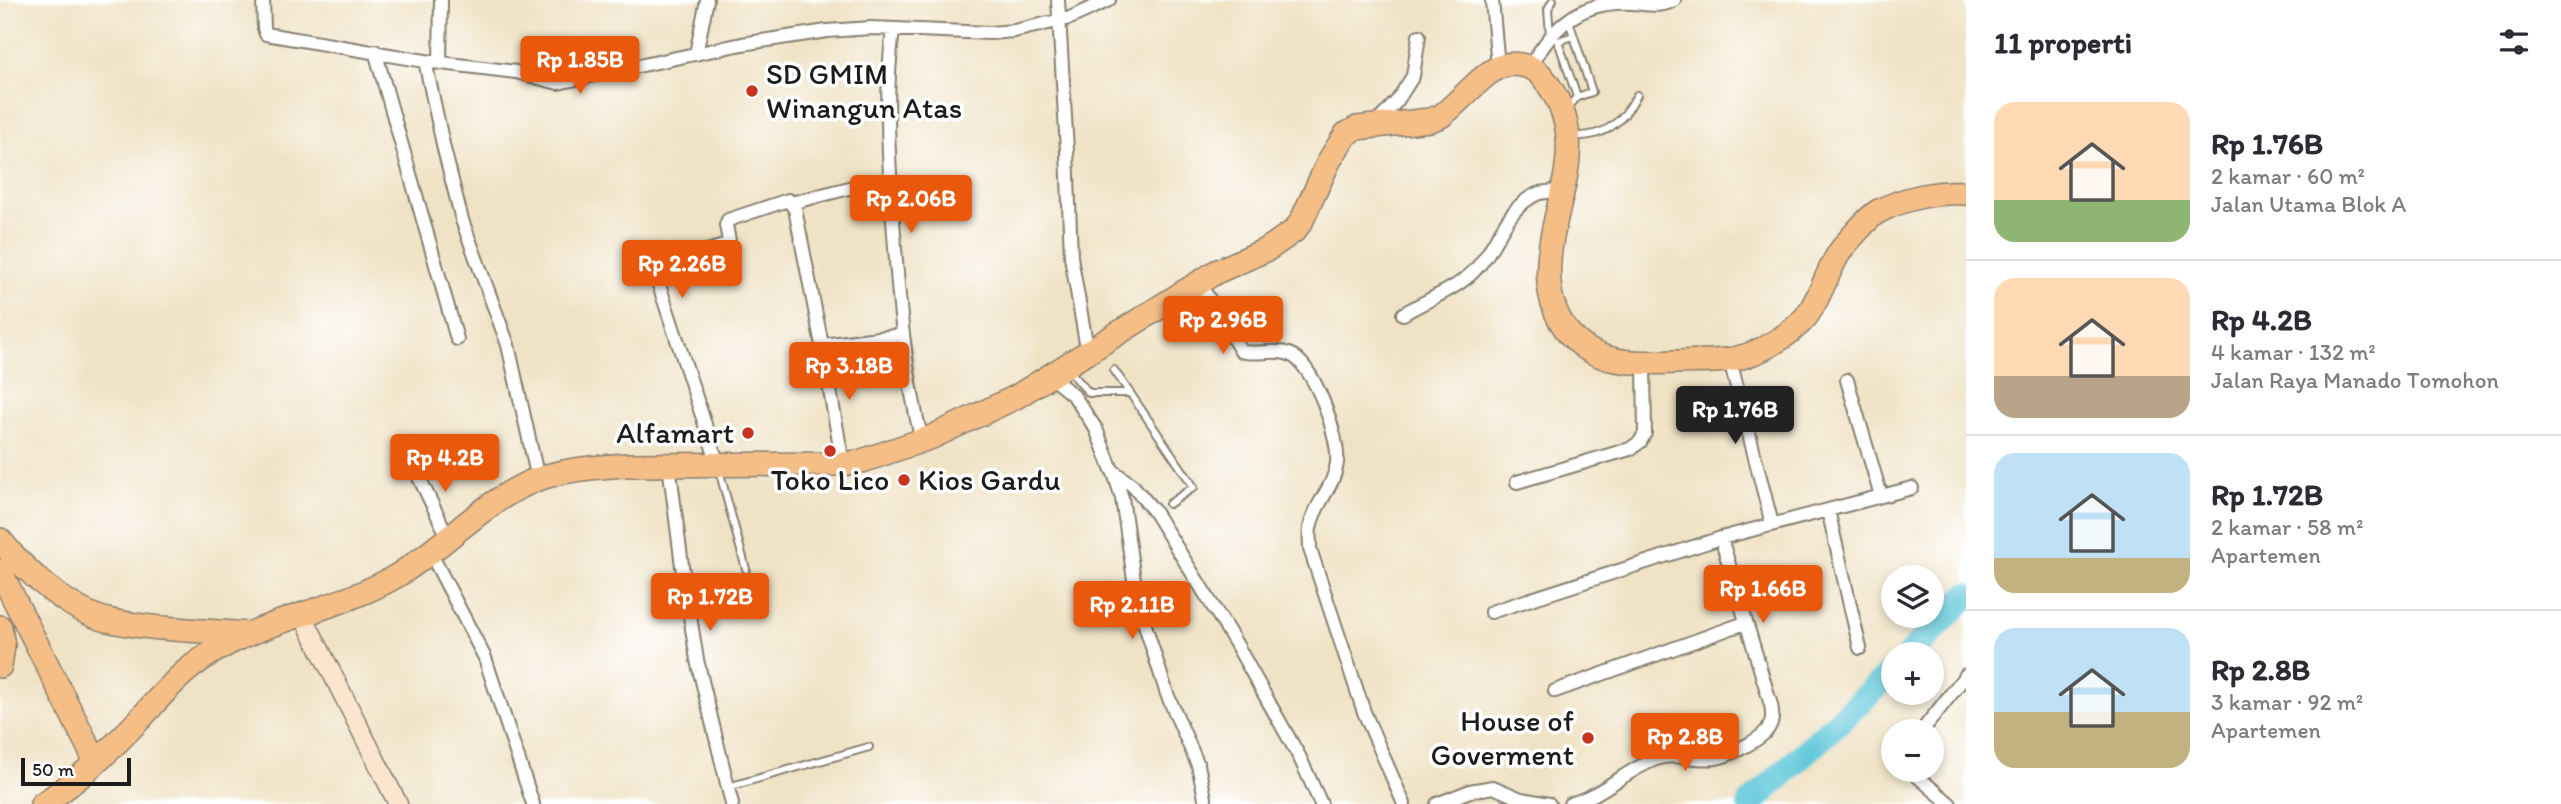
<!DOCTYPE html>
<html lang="id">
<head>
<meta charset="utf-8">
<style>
  body { margin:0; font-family:Itim,sans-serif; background:#f2f2f3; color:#2b2b33; height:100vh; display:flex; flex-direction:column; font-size:26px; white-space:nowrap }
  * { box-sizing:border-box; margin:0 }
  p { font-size:23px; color:#7c7c81 }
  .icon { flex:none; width:38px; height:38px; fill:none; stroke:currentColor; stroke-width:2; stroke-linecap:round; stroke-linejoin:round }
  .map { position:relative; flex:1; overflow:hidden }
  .side { display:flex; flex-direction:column; background:#fff; width:595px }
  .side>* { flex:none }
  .tools { position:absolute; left:1881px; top:565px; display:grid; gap:14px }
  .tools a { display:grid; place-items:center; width:63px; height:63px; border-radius:50%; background:#fff; box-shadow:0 4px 10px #0003; font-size:35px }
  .scale { position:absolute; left:21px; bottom:18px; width:110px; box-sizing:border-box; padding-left:7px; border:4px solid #1c1c1c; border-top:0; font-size:19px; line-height:24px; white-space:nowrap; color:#1c1c1c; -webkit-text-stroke:5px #fff; paint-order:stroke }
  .price { position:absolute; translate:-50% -60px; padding:0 16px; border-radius:7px; background:#ea580c; color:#fff; font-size:23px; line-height:46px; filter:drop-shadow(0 2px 4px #0008) }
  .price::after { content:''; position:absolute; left:50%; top:42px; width:21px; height:16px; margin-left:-10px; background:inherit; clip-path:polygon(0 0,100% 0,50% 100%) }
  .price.current { background:#222; color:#fff }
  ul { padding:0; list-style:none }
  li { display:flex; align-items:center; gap:21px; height:175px; padding:0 28px }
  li+li { border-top:2px solid #e1e1e2 }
  li span { display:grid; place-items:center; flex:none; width:196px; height:140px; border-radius:21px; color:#555 }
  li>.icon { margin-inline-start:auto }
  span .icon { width:84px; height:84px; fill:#fffc; stroke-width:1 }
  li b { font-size:30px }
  h2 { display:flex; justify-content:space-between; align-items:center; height:84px; padding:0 28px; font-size:30px }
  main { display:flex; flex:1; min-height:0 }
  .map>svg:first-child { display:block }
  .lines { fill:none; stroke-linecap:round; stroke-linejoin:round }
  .river { stroke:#5ec7d9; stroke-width:26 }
  .lane-casing { stroke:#867f70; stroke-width:10 }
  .street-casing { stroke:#867f70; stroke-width:16 }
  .secondary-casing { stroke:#867f70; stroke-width:21 }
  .highway-casing { stroke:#867f70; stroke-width:26 }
  .lane { stroke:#fff; stroke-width:6 }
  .street { stroke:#fff; stroke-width:12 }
  .secondary { stroke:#fbe5cf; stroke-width:18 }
  .highway { stroke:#f6be87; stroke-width:23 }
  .poi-dot { fill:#c8321e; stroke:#fff; stroke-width:2.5 }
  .labels { text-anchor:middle; stroke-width:7; stroke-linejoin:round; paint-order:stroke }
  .poi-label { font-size:30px; fill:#1c1c1c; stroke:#fff; text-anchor:start }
</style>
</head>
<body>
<main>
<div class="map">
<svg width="1966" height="804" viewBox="0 0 1966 804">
  <rect width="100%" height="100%" fill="#fff"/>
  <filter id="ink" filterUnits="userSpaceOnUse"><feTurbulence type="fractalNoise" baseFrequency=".0143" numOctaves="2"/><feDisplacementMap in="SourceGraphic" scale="14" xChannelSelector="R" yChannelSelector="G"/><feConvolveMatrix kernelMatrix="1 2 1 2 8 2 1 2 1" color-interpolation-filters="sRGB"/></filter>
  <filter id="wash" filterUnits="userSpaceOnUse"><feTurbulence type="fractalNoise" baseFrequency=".00686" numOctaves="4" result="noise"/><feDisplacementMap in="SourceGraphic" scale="28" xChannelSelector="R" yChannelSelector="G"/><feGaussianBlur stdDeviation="1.57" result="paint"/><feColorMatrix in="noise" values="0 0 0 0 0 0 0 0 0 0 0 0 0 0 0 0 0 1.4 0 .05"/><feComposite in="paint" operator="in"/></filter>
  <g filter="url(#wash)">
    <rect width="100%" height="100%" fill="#f0e2c5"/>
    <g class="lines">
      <path class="river" d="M1910 654 1966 596
        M1750 804 1894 670"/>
    </g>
  </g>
  <g filter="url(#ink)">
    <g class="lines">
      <defs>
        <path id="lane" d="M1550 35 1548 9 1553 0
          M1573 36 1558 41 1577 97
          M1566 110 1577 97 1592 92 1569 21
          M1571 136C1603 138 1622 124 1637 95
          M1069 370 1089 393H1130L1194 487 1169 504
          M1114 370 1130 393
          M719 470 746 569
          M728 787 869 747"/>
        <path id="street" d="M263 0 264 28 266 34 425 61
          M1058 0 1067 150 1071 257 1088 354
          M1492 0 1498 67
          M893 30C884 97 889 166 894 234 899 304 905 373 922 441
          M375 51 457 339
          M696 54 707 0
          M440 63 441 0
          M1530 67C1554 25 1581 0 1632 3 1647 4 1661 8 1674 0
          M1374 126 1397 101 1413 76 1419 36
          M791 203 853 187 891 183
          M1199 283 1241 351C1256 356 1273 348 1289 354 1314 363 1340 438 1337 463 1334 488 1314 504 1310 528 1309 534 1310 542 1310 549L1364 712 1404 804
          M1403 314C1426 300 1453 291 1472 273 1498 249 1502 210 1537 194 1544 191 1555 192 1563 191
          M822 345 903 335
          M1730 360 1772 524
          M1051 377 1074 396 1096 429 1112 470 1133 486 1154 511 1235 642 1300 758 1321 804
          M1847 380 1881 496
          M669 464 682 566 697 660 732 804
          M718 464 658 282 656 269 659 265 724 246 729 241 726 225 728 220 788 200 795 209 822 345 843 464
          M413 465 448 537
          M1113 470 1122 498 1137 600 1167 694 1198 765 1205 798
          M538 479 508 345 462 220 444 149 425 61 516 72 558 83 742 44 827 31 871 28 990 33 1014 31 1070 18 1109 0
          M1517 482 1630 449 1640 442 1645 433 1644 363
          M1828 510 1860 648
          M430 552 485 658 533 804
          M1491 612 1721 538 1912 488
          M1555 691 1745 623
          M1921 732 1966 675
          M1910 770 1950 804
          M1437 804 1470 791 1493 787 1521 799 1549 804
          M1570 804C1603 795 1626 770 1656 759 1675 752 1695 761 1715 758 1727 757 1760 740 1767 730 1773 722 1773 715 1771 705L1721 538"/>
        <path id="secondary" d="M303 616 398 804"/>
        <path id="highway" d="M0 540C25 571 68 610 107 620 152 630 202 630 248 634
          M0 571 96 762
          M0 627 3 646 0 666
          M42 804C78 782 109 751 138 721 155 703 171 683 190 668 248 621 329 614 393 578 442 550 484 499 538 479 566 469 598 467 627 465L843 464 862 461 932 437 1016 397 1216 272 1268 249 1294 231 1301 222 1329 161 1346 134 1350 132 1357 128 1430 120 1441 116C1459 103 1478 78 1497 68 1510 61 1531 64 1541 75 1601 147 1543 208 1549 283 1551 310 1564 334 1587 349 1612 365 1645 363 1674 362 1692 361 1710 362 1727 360 1754 357 1787 338 1805 318 1819 301 1827 272 1839 253 1846 243 1869 216 1879 211 1905 198 1937 191 1966 193"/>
      </defs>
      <use href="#lane" class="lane-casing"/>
      <use href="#street" class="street-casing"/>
      <use href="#secondary" class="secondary-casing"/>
      <use href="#highway" class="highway-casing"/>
      <use href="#lane" class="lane"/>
      <use href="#street" class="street"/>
      <use href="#secondary" class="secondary"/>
      <use href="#highway" class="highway"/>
    </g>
  </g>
  <g class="poi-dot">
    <circle cx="752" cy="91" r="7"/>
    <circle cx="748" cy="433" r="7"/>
    <circle cx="830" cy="451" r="7"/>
    <circle cx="904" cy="480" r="7"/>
    <circle cx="1588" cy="738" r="7"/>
  </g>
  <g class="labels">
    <g class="poi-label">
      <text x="766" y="84">SD GMIM<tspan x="766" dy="34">Winangun Atas</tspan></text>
      <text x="734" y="443" text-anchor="end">Alfamart</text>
      <text x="830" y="490" text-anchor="middle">Toko Lico</text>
      <text x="918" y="490">Kios Gardu</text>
      <text x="1574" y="731" text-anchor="end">House of<tspan x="1574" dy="34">Goverment</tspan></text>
    </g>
  </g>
</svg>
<div class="tools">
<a><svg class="icon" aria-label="layers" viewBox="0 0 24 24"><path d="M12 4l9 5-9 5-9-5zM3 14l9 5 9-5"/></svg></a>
<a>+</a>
<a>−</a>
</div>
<div class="scale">50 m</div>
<b class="price" style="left:580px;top:96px">Rp 1.85B</b>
<b class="price" style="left:911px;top:235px">Rp 2.06B</b>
<b class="price" style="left:682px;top:300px">Rp 2.26B</b>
<b class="price" style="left:1223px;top:356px">Rp 2.96B</b>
<b class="price" style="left:849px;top:402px">Rp 3.18B</b>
<b class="price current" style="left:1735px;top:446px">Rp 1.76B</b>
<b class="price" style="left:445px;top:494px">Rp 4.2B</b>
<b class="price" style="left:1763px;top:625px">Rp 1.66B</b>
<b class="price" style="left:710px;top:633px">Rp 1.72B</b>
<b class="price" style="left:1132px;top:641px">Rp 2.11B</b>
<b class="price" style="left:1685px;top:773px">Rp 2.8B</b>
</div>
<section class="side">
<h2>11 properti<svg class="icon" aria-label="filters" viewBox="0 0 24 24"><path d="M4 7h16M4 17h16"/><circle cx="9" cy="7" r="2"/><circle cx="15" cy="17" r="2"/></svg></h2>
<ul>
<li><span style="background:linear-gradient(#ffd9b3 70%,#8fb573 0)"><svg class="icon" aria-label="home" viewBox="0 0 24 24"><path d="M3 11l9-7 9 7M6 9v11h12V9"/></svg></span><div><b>Rp 1.76B</b><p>2 kamar · 60 m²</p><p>Jalan Utama Blok A</p></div></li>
<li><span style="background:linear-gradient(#ffd9b3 70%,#b9a48a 0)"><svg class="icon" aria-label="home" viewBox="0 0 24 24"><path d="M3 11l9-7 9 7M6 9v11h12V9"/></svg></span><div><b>Rp 4.2B</b><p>4 kamar · 132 m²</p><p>Jalan Raya Manado Tomohon</p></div></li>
<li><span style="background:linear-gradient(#bfe0f5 75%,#c2b280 0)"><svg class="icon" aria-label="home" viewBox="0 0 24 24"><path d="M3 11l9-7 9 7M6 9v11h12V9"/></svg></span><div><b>Rp 1.72B</b><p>2 kamar · 58 m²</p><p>Apartemen</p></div></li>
<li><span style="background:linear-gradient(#bfe0f5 60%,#c2b280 0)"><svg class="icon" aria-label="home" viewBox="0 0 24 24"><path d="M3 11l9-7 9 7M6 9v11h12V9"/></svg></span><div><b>Rp 2.8B</b><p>3 kamar · 92 m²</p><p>Apartemen</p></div></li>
</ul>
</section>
</main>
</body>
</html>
